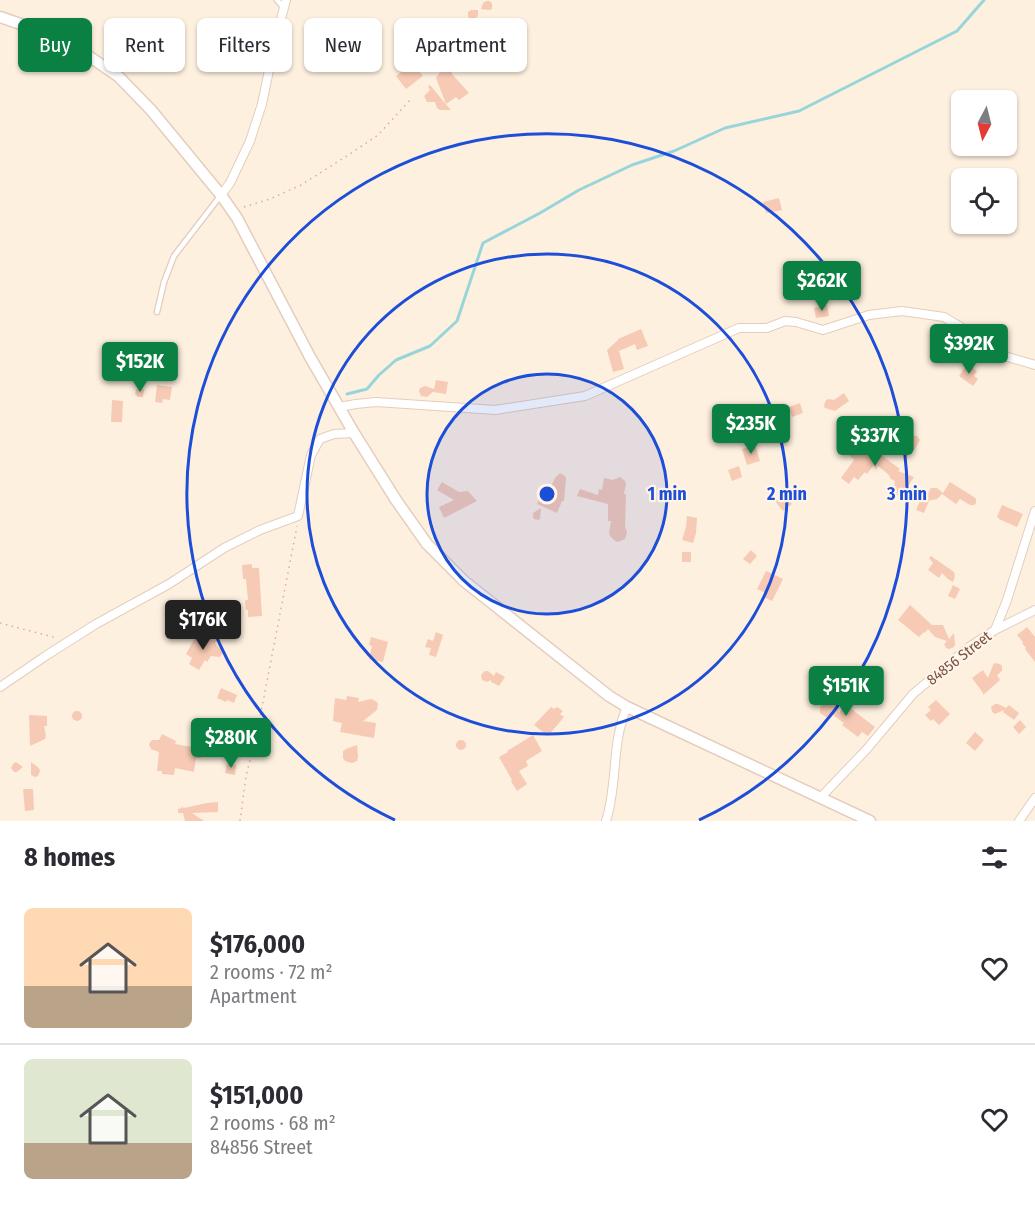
<!DOCTYPE html>
<html lang="en">
<head>
<meta charset="utf-8">
<style>
  body { margin:0; font-family:"Fira Sans Condensed",sans-serif; background:#f2f2f3; color:#2b2b33; height:100vh; display:flex; flex-direction:column; font-size:22px; white-space:nowrap }
  * { box-sizing:border-box; margin:0 }
  p { font-size:20px; color:#7c7c81 }
  .icon { flex:none; width:33px; height:33px; fill:none; stroke:currentColor; stroke-width:2; stroke-linecap:round; stroke-linejoin:round }
  .map { position:relative; height:821px; overflow:hidden }
  .side { display:flex; flex-direction:column; background:#fff; flex:1 }
  .side>* { flex:none }
  .hud { position:absolute; left:18px; top:18px; width:600px; height:54px; display:flex; gap:12px }
  .needle { width:39px; rotate:187deg }
  .tools { position:absolute; left:951px; top:90px; display:grid; gap:12px }
  .tools a { display:grid; place-items:center; width:66px; height:66px; border-radius:9px; background:#fff; box-shadow:0 2px 4px #0004; font-size:30px }
  .price { position:absolute; translate:-50% -51px; padding:0 14px; border-radius:6px; background:#0b8043; color:#fff; font-size:20px; line-height:39px; filter:drop-shadow(0 2px 3px #0008) }
  .price::after { content:''; position:absolute; left:50%; top:36px; width:18px; height:14px; margin-left:-9px; background:inherit; clip-path:polygon(0 0,100% 0,50% 100%) }
  .price.current { background:#222; color:#fff }
  ul { padding:0; list-style:none }
  li { display:flex; align-items:center; gap:18px; height:150px; padding:0 24px }
  li+li { border-top:2px solid #e1e1e2 }
  li span { display:grid; place-items:center; flex:none; width:168px; height:120px; border-radius:9px; color:#555 }
  li>.icon { margin-inline-start:auto }
  span .icon { width:72px; height:72px; fill:#fffc; stroke-width:1 }
  li b { font-size:26px }
  h2 { display:flex; justify-content:space-between; align-items:center; height:72px; padding:0 24px; font-size:26px }
  .tag { padding:0 21px; border-radius:9px; background:#fff; box-shadow:0 2px 4px #0004; font-size:21px; line-height:54px }
  .tag.current { background:#0b8043; color:#fff }
  .map>svg:first-child { display:block }
  .lines { fill:none; stroke-linecap:round; stroke-linejoin:round }
  .stream { stroke:#98d5db; stroke-width:3 }
  .building { fill:#f6cab4 }
  .service-casing { stroke:#e4cdbd; stroke-width:7 }
  .minor-casing { stroke:#e4cdbd; stroke-width:10 }
  .tertiary-casing { stroke:#e4cdbd; stroke-width:13 }
  .path { stroke:#daad98; stroke-width:1.5; stroke-dasharray:1.5 4.5; stroke-linecap:butt }
  .service { stroke:#fff; stroke-width:4.5 }
  .minor { stroke:#fff; stroke-width:8 }
  .tertiary { stroke:#fff; stroke-width:10 }
  .ring { fill:none; stroke:#1d4ed8; stroke-width:3 }
  .labels { text-anchor:middle; stroke-width:4.5; stroke-linejoin:round; paint-order:stroke }
  .street-label { font-size:15px; fill:#765345; stroke:#fff4e7 }
  .centre { fill:#1d4ed8; stroke:#fff4e7; stroke-width:3 }
  .ring-label { font-size:18px; text-anchor:middle; font-weight:bold; fill:#1d4ed8; stroke:#fff4e7; stroke-width:4.5; stroke-linejoin:round; paint-order:stroke }
</style>
</head>
<body>
<div class="map">
<svg width="1035" height="821" viewBox="0 0 1035 821">
  <rect width="100%" height="100%" fill="#fef0df"/>
  <g class="lines">
    <path class="stream" d="M347 394 367 389 379 375 396 360 430 346 457 321 483 243 540 213 579 190 632 165 674 151 725 128 799 111 957 31 984 0"/>
  </g>
  <path class="building" d="M486 1H490L492 4V9L489 10 481 9 483 3Z
    M471 10H478V16L474 19H471L468 17V12Z
    M449 59 452 74 469 93 459 100 456 97 446 104 436 78Z
    M412 63 423 76 406 89 396 76Z
    M430 85 444 102 451 110H440L437 108 435 102H427L424 96 430 90 428 86Z
    M779 198 782 210 766 213 763 202Z
    M827 305 829 316 816 318 814 308Z
    M641 329 648 346 637 350 635 344 619 351 624 369 613 372 607 350 618 340V339Z
    M149 342 164 349 160 360 164 362H159L152 378 150 362H148L147 366 139 362 143 353H144Z
    M967 364 977 371 974 376 978 379 973 386 959 376Z
    M436 380 448 382 446 394 433 392 434 391 427 397 421 396 419 391 420 388 425 386 434 389Z
    M157 385 172 387 170 400 163 399 162 403 155 402Z
    M138 388 144 389 143 397H138L135 394 136 390Z
    M844 393 849 401 835 411 825 408 824 405 826 400 829 399 834 400Z
    M112 400 123 401 122 422H111Z
    M800 403 803 413 792 417 789 407Z
    M907 418 910 427 908 433 895 430Z
    M911 435 917 436 920 440 914 451 910 441Z
    M858 440 871 450 872 448 900 469 898 471 914 477 908 486V492L906 494 900 496 897 495 894 489 895 481 891 479 888 474 878 466 876 469 873 466 867 474 865 472 858 480 854 477 849 484 841 478 854 460 847 453Z
    M755 445 760 461 747 465 742 449Z
    M739 466 742 477 732 481 728 470Z
    M560 473 565 476 566 478 564 501H562L557 513 537 504 544 489 549 491 555 478Z
    M620 477 625 481 626 484 624 494H626L625 527 627 532 625 539 618 542 615 541 610 536 609 533 611 521H608V504L577 496 580 489 598 495 599 489 602 490 604 478 613 480Z
    M442 482 459 492 468 491 477 501 444 518 439 507 454 500 437 490Z
    M950 482 974 497 976 499V503L974 505H970L960 499 956 504 942 494 937 499 927 501H929L924 513 916 510 921 498 924 499 931 488H937L943 493Z
    M785 494 792 504 783 511 775 501Z
    M1002 505 1023 514 1017 527 999 519V518L997 517Z
    M541 508 540 519 538 520 534 519 533 517V513Z
    M687 516 697 518 696 533 693 543 682 540 686 527Z
    M751 550 757 556 750 564 743 559Z
    M682 552H691V562H682Z
    M931 556 954 572 955 576 953 582 948 579 942 573 939 578 928 570 933 563 929 558Z
    M252 564V568H259L262 616 248 617V610H246L245 600H248L246 579H243L242 565Z
    M766 571 783 579 772 601 764 597 766 593 757 589Z
    M953 585 960 589 955 599 948 596Z
    M910 605 932 625H943L949 639 954 633 955 644 954 647 949 649 946 648 944 644 947 641 935 637 928 629 925 633 924 632 919 637 898 620Z
    M1027 627 1035 637V662L1025 649 1026 648 1022 643 1023 642 1017 635Z
    M436 632 443 635 436 657 429 655 431 648 425 647 428 639 433 641Z
    M197 634 205 639 208 635 217 640 215 643 223 652 220 657 211 656 207 662 205 660 199 670 189 664 192 658 186 654Z
    M371 637 388 642 383 662 369 659 372 646 369 645Z
    M995 663 1000 664 1002 666V671L997 675 1000 680 983 695V693L972 678 983 670 988 678 993 665Z
    M485 671H488L494 676 496 672 505 677 499 686 491 682V680L487 682 482 680 481 675Z
    M831 686 839 713 845 704 875 727 868 736 862 732 858 737 842 725 844 723 833 715 826 717 820 713V707L826 702Z
    M221 688 237 695 234 703 227 700 226 702 217 698Z
    M347 696 359 698 358 702 371 699 377 702 378 704 377 710 363 721 376 723 374 738 340 732 342 723 333 721 335 698 346 700Z
    M936 700 950 714 939 725 933 719 931 721 925 715 931 710 928 707Z
    M995 704H998L1006 708 1009 705 1019 713 1014 720 1003 712 1004 710 995 714 992 712 991 707Z
    M551 707 554 709 557 707 563 711 560 714 564 717 548 736 534 725Z
    M72 716a5 5 0 1 1 10 0a5 5 0 1 1-10 0Z
    M29 715 47 716V726H44L46 736 45 739 30 746Z
    M1020 720 1026 727 1019 734 1013 727Z
    M975 732 984 740 975 751 966 743Z
    M162 734 176 741 175 744 203 749 201 758H196L194 772 175 768 174 775 162 774V771H157L159 752 151 749 149 744 152 740H159Z
    M533 735 542 751 526 761 528 766 519 771 527 784 517 791 511 781 512 780 499 757 508 752 507 751Z
    M456 745a5 5 0 1 1 10 0a5 5 0 1 1-10 0Z
    M357 745 358 756 357 761 352 763 345 761 343 758V751L346 749Z
    M16 762 23 767 17 772H14L11 768 13 764Z
    M31 762 39 768 40 771 38 776 35 777 31 775Z
    M227 764 236 765 235 775 225 773Z
    M23 789H33L34 810 25 811Z
    M218 802V812L192 813 204 821H185L183 813H178V809L182 808 181 806 184 808 207 803Z"/>
  <g class="lines">
    <defs>
      <path id="service" d="M277 0 284 8
        M157 312 164 282 174 256 221 195"/>
      <path id="minor" d="M221 195 230 183 250 141 262 104 274 46 286 0
        M339 407 356 404 376 402 495 410 585 396 739 328H767L785 321 796 322 823 330 869 315 902 311 944 317 976 336 1001 355 1035 365
        M995 630 1007 600 1035 511
        M0 687 47 655 96 624 169 584 224 548 260 530 298 516 311 455 320 439 334 434 354 433
        M820 798 866 750 913 694 969 647 995 630 1035 610
        M606 821C618 784 611 743 627 707
        M1019 821 1035 798"/>
      <path id="tertiary" d="M0 17 64 39 119 77 151 110 221 195 237 218 310 357 354 433 396 500 427 544 464 581 609 696 627 707 870 821"/>
    </defs>
    <use href="#service" class="service-casing"/>
    <use href="#minor" class="minor-casing"/>
    <use href="#tertiary" class="tertiary-casing"/>
    <path class="path" d="M244 207 270 199 301 185 350 154 378 135 410 100
      M0 623 57 638
      M240 821 246 776 257 733 297 526"/>
    <use href="#service" class="service"/>
    <use href="#minor" class="minor"/>
    <use href="#tertiary" class="tertiary"/>
  </g>
  <circle cx="547" cy="494" r="120" fill="#1d4ed8" fill-opacity=".12"/>
  <g class="ring">
    <circle cx="547" cy="494" r="120"/>
    <circle cx="547" cy="494" r="240"/>
    <path d="M395 820A360 360 0 1 1 699 820"/>
  </g>
  <g class="labels">
    <g class="street-label">
      <text transform="translate(959 658) rotate(-38)" y="5">84856 Street</text>
    </g>
  </g>
  <circle cx="547" cy="494" r="9" class="centre"/>
  <g class="ring-label">
    <text x="667" y="500">1 min</text>
    <text x="787" y="500">2 min</text>
    <text x="907" y="500">3 min</text>
  </g>
</svg>
<div class="tools">
<a><svg class="needle" viewBox="-14 -14 28 28"><path d="M0-13l5 13h-10z" fill="#e53935"/><path d="M0 13l5-13h-10z" fill="#7c7c81"/></svg></a>
<a><svg class="icon" aria-label="locate" viewBox="0 0 24 24"><circle cx="12" cy="12" r="6"/><path d="M12 2v4M12 18v4M2 12h4M18 12h4"/></svg></a>
</div>
<b class="price" style="left:822px;top:312px">$262K</b>
<b class="price" style="left:969px;top:375px">$392K</b>
<b class="price" style="left:140px;top:393px">$152K</b>
<b class="price" style="left:751px;top:455px">$235K</b>
<b class="price" style="left:875px;top:467px">$337K</b>
<b class="price current" style="left:203px;top:651px">$176K</b>
<b class="price" style="left:846px;top:717px">$151K</b>
<b class="price" style="left:231px;top:769px">$280K</b>
<div class="hud">
<a class="tag current">Buy</a>
<a class="tag">Rent</a>
<a class="tag">Filters</a>
<a class="tag">New</a>
<a class="tag">Apartment</a>
</div>
</div>
<section class="side">
<h2>8 homes<svg class="icon" aria-label="filters" viewBox="0 0 24 24"><path d="M4 7h16M4 17h16"/><circle cx="9" cy="7" r="2"/><circle cx="15" cy="17" r="2"/></svg></h2>
<ul>
<li><span style="background:linear-gradient(#ffd9b3 65%,#b9a48a 0)"><svg class="icon" aria-label="home" viewBox="0 0 24 24"><path d="M3 11l9-7 9 7M6 9v11h12V9"/></svg></span><div><b>$176,000</b><p>2 rooms · 72 m²</p><p>Apartment</p></div><svg class="icon" aria-label="heart" viewBox="0 0 24 24"><path d="M12 20l-8-8c-3-5 5-10 8-4 3-6 11-1 8 4z"/></svg></li>
<li><span style="background:linear-gradient(#dfe7d0 70%,#b9a48a 0)"><svg class="icon" aria-label="home" viewBox="0 0 24 24"><path d="M3 11l9-7 9 7M6 9v11h12V9"/></svg></span><div><b>$151,000</b><p>2 rooms · 68 m²</p><p>84856 Street</p></div><svg class="icon" aria-label="heart" viewBox="0 0 24 24"><path d="M12 20l-8-8c-3-5 5-10 8-4 3-6 11-1 8 4z"/></svg></li>
</ul>
</section>
</body>
</html>
